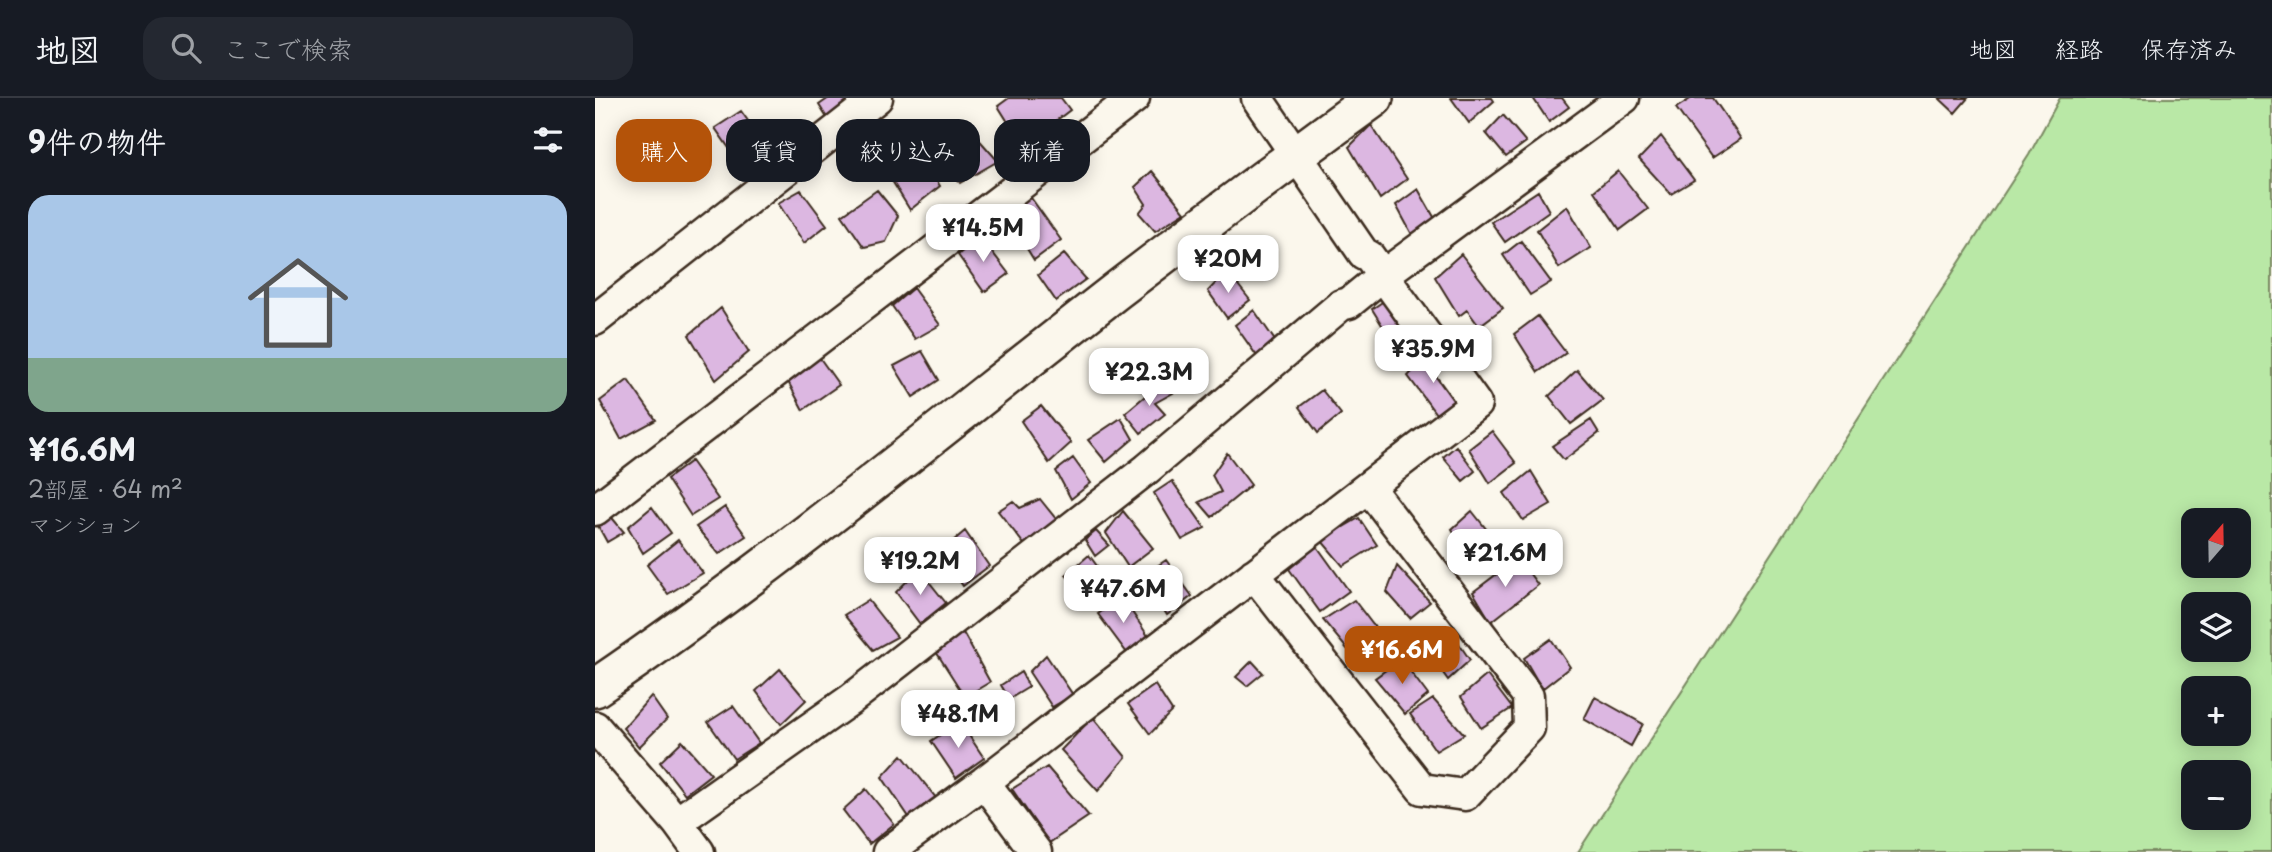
<!DOCTYPE html>
<html lang="ja">
<head>
<meta charset="utf-8">
<style>
  body { margin:0; font-family:"Playpen Sans","Klee One",sans-serif; background:#242831; color:#f1f3f6; height:100vh; display:flex; flex-direction:column; font-size:26px; white-space:nowrap }
  * { box-sizing:border-box; margin:0 }
  p { font-size:23px; color:#9ea1a6 }
  .icon { flex:none; width:38px; height:38px; fill:none; stroke:currentColor; stroke-width:2; stroke-linecap:round; stroke-linejoin:round }
  .map { position:relative; flex:1; overflow:hidden }
  .sheet { display:flex; flex-direction:column; background:#171b24; width:595px }
  .sheet>* { flex:none }
  .hud { position:absolute; left:21px; top:21px; width:665px; height:63px; display:flex; gap:14px }
  .needle { width:46px; rotate:20deg }
  .fabs { position:absolute; left:1586px; top:410px; display:grid; gap:14px }
  .fabs a { display:grid; place-items:center; width:70px; height:70px; border-radius:14px; background:#171b24; box-shadow:0 4px 18px #0003; font-size:35px }
  .price { position:absolute; translate:-50% -60px; padding:0 16px; border-radius:14px; background:#fff; color:#222; font-size:23px; line-height:46px; filter:drop-shadow(0 2px 4px #0008) }
  .price::after { content:''; position:absolute; left:50%; top:42px; width:21px; height:16px; margin-left:-10px; background:inherit; clip-path:polygon(0 0,100% 0,50% 100%) }
  .price.selected { background:#b45309; color:#fff }
  ul { padding:0; list-style:none }
  li { display:grid; align-content:center; gap:14px; height:371px; padding:0 28px }
  li+li { border-top:2px solid #363941 }
  li span { display:grid; place-items:center; height:217px; border-radius:21px; color:#555 }
  li>.icon { margin-inline-start:auto }
  span .icon { width:126px; height:126px; fill:#fffc; stroke-width:1 }
  li b { font-size:30px }
  h2 { display:flex; justify-content:space-between; align-items:center; height:84px; padding:0 28px; font-size:30px }
  .pill { padding:0 24px; border-radius:21px; background:#171b24; box-shadow:0 4px 18px #0003; font-size:24px; line-height:63px }
  .pill.selected { background:#b45309; color:#fff }
  header { display:flex; align-items:center; gap:42px; box-sizing:border-box; height:98px; padding:0 35px; background:#171b24; border-bottom:2px solid #363941 }
  header strong { font-size:33px }
  nav { display:flex; gap:38px; margin-inline-start:auto; font-size:24px }
  .search { width:490px; height:63px; background:#242831; display:flex; align-items:center; gap:18px; box-sizing:border-box; padding:0 24px; border-radius:21px; color:#9ea1a6; font-size:26px }
  main { display:flex; flex:1; min-height:0 }
  .map>svg:first-child { display:block }
  .green { fill:#b9e8a6; stroke:#7a8962; stroke-width:2; fill-rule:evenodd }
  .building { fill:#dcb7e1; stroke:#3b2a1e; stroke-width:2 }
  .lines { fill:none; stroke-linecap:round; stroke-linejoin:round }
  .minor-casing { stroke:#3b2a1e; stroke-width:35 }
  .tertiary-casing { stroke:#3b2a1e; stroke-width:42 }
  .minor { stroke:#fbf7ec; stroke-width:30 }
  .tertiary { stroke:#fbf7ec; stroke-width:37 }
</style>
</head>
<body>
<header>
<strong>地図</strong>
<div class="search"><svg class="icon" aria-label="search" viewBox="0 0 24 24"><circle cx="10" cy="10" r="6"/><path d="M15 15l6 6"/></svg>ここで検索</div>
<nav><a>地図</a><a>経路</a><a>保存済み</a></nav>
</header>
<main>
<section class="sheet">
<h2>9件の物件<svg class="icon" aria-label="filters" viewBox="0 0 24 24"><path d="M4 7h16M4 17h16"/><circle cx="9" cy="7" r="2"/><circle cx="15" cy="17" r="2"/></svg></h2>
<ul>
<li><span style="background:linear-gradient(#a9c7e8 75%,#7fa58c 0)"><svg class="icon" aria-label="home" viewBox="0 0 24 24"><path d="M3 11l9-7 9 7M6 9v11h12V9"/></svg></span><div><b>¥16.6M</b><p>2部屋 · 64 m²</p><p>マンション</p></div></li>
</ul>
</section>
<div class="map">
<svg width="1677" height="754" viewBox="0 0 1677 754">
  <rect width="100%" height="100%" fill="#fbf7ec"/>
  <filter id="ink" filterUnits="userSpaceOnUse"><feTurbulence type="fractalNoise" baseFrequency=".0143" numOctaves="2"/><feDisplacementMap in="SourceGraphic" scale="14" xChannelSelector="R" yChannelSelector="G"/><feConvolveMatrix kernelMatrix="1 2 1 2 8 2 1 2 1" color-interpolation-filters="sRGB"/></filter>
  <g filter="url(#ink)">
    <path class="green" d="M1465 0H1677V754H983L1434 57ZM1598 422H1643V467H1598ZM1598 506H1643V551H1598ZM1598 590H1643V635H1598ZM1598 674H1643V719H1598Z"/>
    <path class="building" d="M234 0H256L259 3 234 23 224 7Z
      M414 0H466L475 12 428 48 403 8Z
      M856 0H897L899 3 874 25Z
      M938 0H967L974 9 954 24Z
      M1097 0H1118L1146 41 1117 60 1081 10Z
      M1344 0H1373L1360 15Z
      M146 13 173 51 148 70 120 30Z
      M908 17 931 44 911 59 891 35Z
      M776 27 812 81 785 101 754 49Z
      M372 28 403 63 365 85 340 49Z
      M1066 38 1099 82 1076 96 1044 61Z
      M325 55 345 88 315 112 294 78Z
      M557 73 590 114 560 133 544 115 551 106 540 89Z
      M1023 73 1053 111 1025 132 999 93Z
      M823 91 843 126 820 142 801 107Z
      M206 92 232 127 209 145 183 105Z
      M282 92 303 118 291 144 269 149 247 117Z
      M943 93 954 113 910 144 896 124Z
      M434 97 466 142 439 162 411 117Z
      M972 108 996 150 964 170 942 132Z
      M385 138 414 176 389 194 363 157Z
      M926 143 956 184 935 197 908 157Z
      M469 156 491 181 461 203 443 177Z
      M866 156 908 210 884 228 872 212 864 218 840 179Z
      M632 173 655 202 632 220 613 193Z
      M318 190 345 227 320 241 297 208Z
      M796 198 829 242 808 261 777 211Z
      M126 210 154 254 121 282 94 237Z
      M659 212 683 247 664 261 640 227Z
      M943 218 971 255 943 274 919 236Z
      M327 253 344 282 318 299 299 268Z
      M222 256 244 287 208 312 189 276Z
      M834 256 865 298 841 316 813 278Z
      M982 272 1008 302 976 326 954 298Z
      M33 282 61 322 26 341 5 303Z
      M569 282 578 295 560 305 570 316 546 335 530 315Z
      M727 292 746 316 723 335 704 309Z
      M446 308 476 345 454 365 426 323Z
      M526 320 538 341 511 364 493 342Z
      M996 322 1004 335 969 362 957 348Z
      M897 333 921 365 895 385 874 351Z
      M861 348 880 373 868 383 848 359Z
      M632 355 656 387 617 419 604 404 626 394 617 377Z
      M478 360 496 385 476 401 461 373Z
      M96 363 123 401 96 418 72 381Z
      M936 373 956 406 928 422 909 395Z
      M577 383 610 430 587 442 559 395Z
      M445 401 461 421 458 428 432 450 403 413 418 403 425 410Z
      M57 409 76 435 48 455 33 429Z
      M130 409 151 438 124 456 101 429Z
      M528 413 558 450 533 469 511 435Z
      M877 413 907 451 880 469 857 431Z
      M13 415 29 434 12 444 2 426Z
      M764 420 782 447 748 468 726 442Z
      M370 433 394 468 368 488 345 454Z
      M501 433 514 447 500 458 490 442Z
      M83 442 108 475 73 496 52 467Z
      M721 447 754 493 725 514 694 471Z
      M494 457 516 487 492 506 471 477Z
      M923 460 943 487 896 524 878 494Z
      M571 462 597 498 572 517 547 478Z
      M802 468 835 504 815 520 792 494Z
      M324 471 351 505 325 526 301 494Z
      M527 499 553 538 532 555 503 516Z
      M273 502 302 539 278 552 249 517Z
      M759 502 781 531 752 551 728 522Z
      M365 529 395 584 370 599 338 549Z
      M854 531 875 562 853 582 831 551Z
      M956 541 975 569 947 591 929 560Z
      M451 557 478 597 457 609 434 574Z
      M806 561 833 597 810 616 780 580Z
      M657 563 668 575 652 588 641 579Z
      M185 571 211 602 186 626 161 593Z
      M426 574 434 589 414 601 406 587Z
      M892 577 917 610 886 630 866 599Z
      M560 587 577 613 555 636 533 606Z
      M56 598 72 621 44 649 28 630Z
      M1000 599 1048 626 1036 648 989 621Z
      M838 601 869 636 841 653 815 616Z
      M138 608 164 645 139 661 113 624Z
      M498 619 531 659 503 693 466 652Z
      M365 624 389 660 361 680 336 643Z
      M87 643 116 676 90 696 65 664Z
      M307 657 341 700 316 722 287 679Z
      M452 669 494 718 454 745 417 691Z
      M271 691 299 726 274 746 248 712Z"/>
    <g class="lines">
      <defs>
        <path id="minor" d="M0 222 282 0
          M0 412 539 0
          M659 476 827 691 870 697 934 630 933 598 773 389
          M0 629 82 724 104 754
          M389 684 441 754
          M82 724 255 602 552 371 746 207 754 205 787 178 1029 0
          M293 754 389 684 881 306 774 158 769 156 662 0"/>
        <path id="tertiary" d="M0 590C181 467 349 327 521 193 606 128 692 63 779 0"/>
      </defs>
      <use href="#minor" class="minor-casing"/>
      <use href="#tertiary" class="tertiary-casing"/>
      <use href="#minor" class="minor"/>
      <use href="#tertiary" class="tertiary"/>
    </g>
  </g>
</svg>
<div class="fabs">
<a><svg class="needle" viewBox="-14 -14 28 28"><path d="M0-13l5 13h-10z" fill="#e53935"/><path d="M0 13l5-13h-10z" fill="#9ea1a6"/></svg></a>
<a><svg class="icon" aria-label="layers" viewBox="0 0 24 24"><path d="M12 4l9 5-9 5-9-5zM3 14l9 5 9-5"/></svg></a>
<a>+</a>
<a>−</a>
</div>
<b class="price" style="left:388px;top:166px">¥14.5M</b>
<b class="price" style="left:633px;top:197px">¥20M</b>
<b class="price" style="left:838px;top:287px">¥35.9M</b>
<b class="price" style="left:554px;top:310px">¥22.3M</b>
<b class="price" style="left:910px;top:491px">¥21.6M</b>
<b class="price" style="left:325px;top:499px">¥19.2M</b>
<b class="price" style="left:528px;top:527px">¥47.6M</b>
<b class="price selected" style="left:807px;top:588px">¥16.6M</b>
<b class="price" style="left:363px;top:652px">¥48.1M</b>
<div class="hud">
<a class="pill selected">購入</a>
<a class="pill">賃貸</a>
<a class="pill">絞り込み</a>
<a class="pill">新着</a>
</div>
</div>
</main>
</body>
</html>
